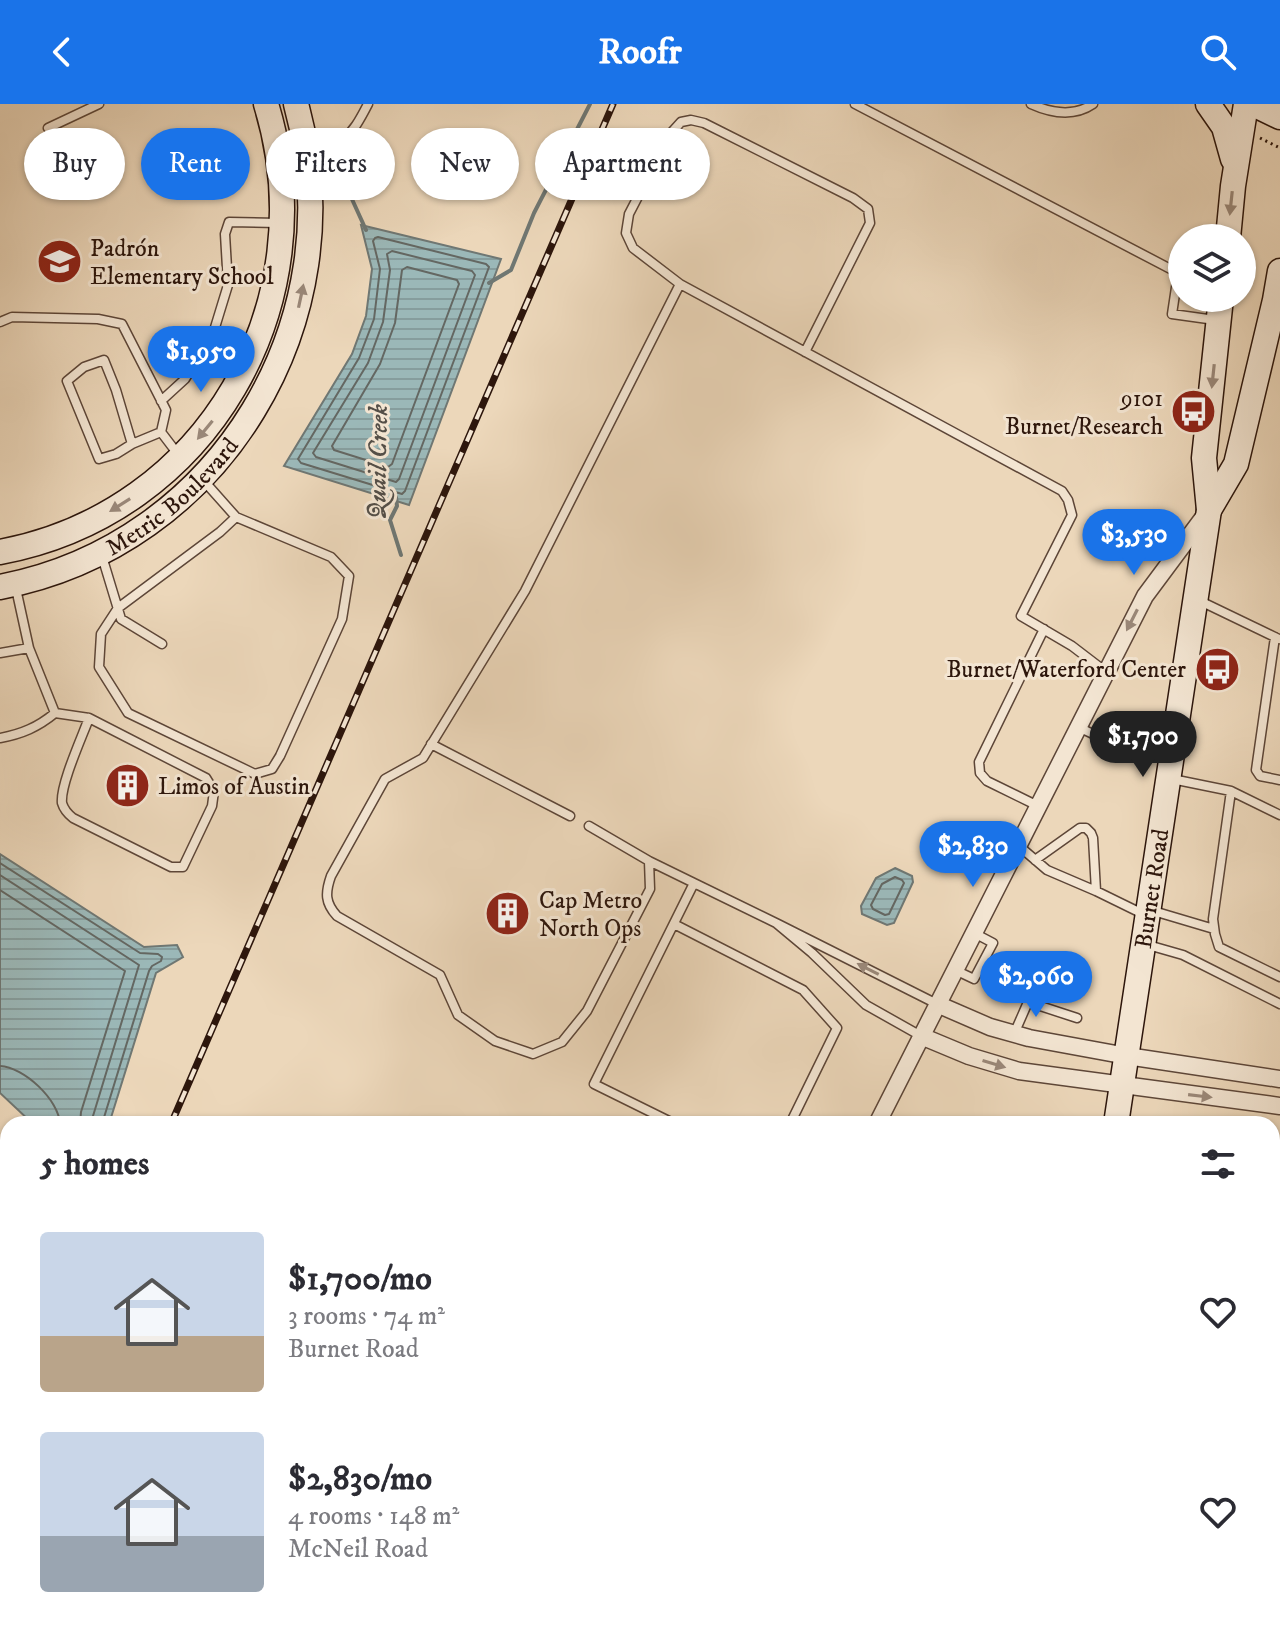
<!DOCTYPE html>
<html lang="en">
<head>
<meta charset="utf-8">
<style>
  body { margin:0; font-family:"IM FELL DW Pica",serif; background:#f2f2f3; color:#2b2b33; height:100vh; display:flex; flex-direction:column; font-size:30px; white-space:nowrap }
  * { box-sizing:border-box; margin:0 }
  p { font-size:26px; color:#7c7c81 }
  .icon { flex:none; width:44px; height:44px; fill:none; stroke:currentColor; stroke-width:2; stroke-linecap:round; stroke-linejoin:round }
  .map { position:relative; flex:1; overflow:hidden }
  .drawer { position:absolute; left:0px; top:1012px; width:1280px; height:514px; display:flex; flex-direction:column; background:#fff; border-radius:24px 24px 0 0; box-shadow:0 2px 6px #0004 }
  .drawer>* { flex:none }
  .banner { position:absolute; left:24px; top:24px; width:800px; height:72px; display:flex; gap:16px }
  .fabs { position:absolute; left:1168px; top:120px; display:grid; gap:16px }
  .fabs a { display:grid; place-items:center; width:88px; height:88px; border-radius:50%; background:#fff; box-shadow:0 2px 6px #0004; font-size:40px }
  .price { position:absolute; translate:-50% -68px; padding:0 18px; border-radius:28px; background:#1a73e8; color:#fff; font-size:26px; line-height:52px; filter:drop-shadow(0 2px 4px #0008) }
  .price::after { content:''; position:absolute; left:50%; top:48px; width:24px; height:18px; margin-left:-12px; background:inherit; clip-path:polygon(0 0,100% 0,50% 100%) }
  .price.on { background:#222; color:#fff }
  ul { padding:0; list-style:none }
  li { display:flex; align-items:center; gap:24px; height:200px; padding:0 40px }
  li span { display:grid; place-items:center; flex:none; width:224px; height:160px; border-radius:8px; color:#555 }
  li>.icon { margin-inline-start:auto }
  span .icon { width:96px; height:96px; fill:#fffc; stroke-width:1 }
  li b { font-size:34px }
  h2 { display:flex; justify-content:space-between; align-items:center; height:96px; padding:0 40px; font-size:34px }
  .tag { padding:0 28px; border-radius:36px; background:#fff; box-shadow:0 2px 6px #0004; font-size:28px; line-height:72px }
  .tag.on { background:#1a73e8; color:#fff }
  header { display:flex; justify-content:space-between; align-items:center; height:104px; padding:0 40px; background:#1a73e8; color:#fff; font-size:36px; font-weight:800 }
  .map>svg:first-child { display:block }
  .water { fill:url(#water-rules); stroke:#6f7773; stroke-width:2 }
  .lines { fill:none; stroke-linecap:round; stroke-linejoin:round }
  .shore { stroke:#646762; stroke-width:2 }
  .stream { stroke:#6f7773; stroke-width:4 }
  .lane-casing { stroke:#5d4638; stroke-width:11 }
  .street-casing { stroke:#5d4638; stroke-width:19 }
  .secondary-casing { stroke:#2d160c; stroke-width:27 }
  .path { stroke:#2d160c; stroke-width:3; stroke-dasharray:2 4; stroke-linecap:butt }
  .lane { stroke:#f3e5d2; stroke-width:8 }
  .street { stroke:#f3e5d2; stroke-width:16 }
  .secondary { stroke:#f3e5d2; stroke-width:24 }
  .rail-casing { stroke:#2d160c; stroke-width:7 }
  .rail { stroke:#f3e5d2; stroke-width:4; stroke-dasharray:12; stroke-linecap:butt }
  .oneway { fill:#9a8879 }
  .labels { text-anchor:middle; stroke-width:6; stroke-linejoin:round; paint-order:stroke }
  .poi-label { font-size:24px; fill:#2d160c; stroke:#f3e5d2; text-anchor:start }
  .street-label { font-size:24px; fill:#2d160c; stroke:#f3e5d2 }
  .water-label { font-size:26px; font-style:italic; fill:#544f48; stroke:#f3e5d2 }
</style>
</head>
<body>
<header><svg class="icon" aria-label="back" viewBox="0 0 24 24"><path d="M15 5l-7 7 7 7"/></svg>Roofr<svg class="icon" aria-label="search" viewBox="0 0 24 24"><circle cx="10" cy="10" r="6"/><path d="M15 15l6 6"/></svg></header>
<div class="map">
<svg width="1280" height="1525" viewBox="0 0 1280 1525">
  <defs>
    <pattern id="water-rules" width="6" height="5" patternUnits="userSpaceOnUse" patternTransform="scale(2)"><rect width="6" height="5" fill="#9bb8b8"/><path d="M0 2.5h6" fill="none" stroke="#869d9d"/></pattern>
  </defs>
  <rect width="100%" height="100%" fill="#ecd7ba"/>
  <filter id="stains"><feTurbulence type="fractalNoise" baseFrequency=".0025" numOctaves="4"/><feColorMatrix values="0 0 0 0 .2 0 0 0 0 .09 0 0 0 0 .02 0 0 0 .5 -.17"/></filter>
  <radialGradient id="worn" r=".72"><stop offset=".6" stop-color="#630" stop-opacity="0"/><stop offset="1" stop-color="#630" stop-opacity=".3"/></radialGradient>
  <path class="water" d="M361 121 501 155 409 401 284 362 352 250 366 212 372 165Z
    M0 750 144 843 177 841 183 853 156 869 109 1020H33L0 989Z
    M895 764 912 772 913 778 894 819 887 821 862 810 861 802 876 774Z"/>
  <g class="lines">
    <path class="shore" d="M378 133 486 160 489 163 405 387 402 390 301 359 298 355 359 254 374 215 380 165 373 137 375 134Z
      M392 147 472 167 475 171 399 375 396 378 316 353 313 349 368 259 383 218 390 166 387 150Z
      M407 163 457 176 459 180 392 360 388 363 334 346 332 342 380 260 395 219 402 166Z
      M0 759 140 849 158 850 162 853 161 857 152 862 149 867 102 1020
      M0 771 139 861 93 1012 92 1020
      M895 773 902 776 904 779 889 810 885 811 873 805 871 801 882 780Z
      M0 786 125 867 81 1008 80 1020
      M0 962C24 963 59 996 60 1020"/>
    <path class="stream" d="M346 82 366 126
      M489 179 511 166 534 109 590 0
      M396 393 397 402 390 416 401 451"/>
    <defs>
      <path id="lane" d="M855 0 1182 171
        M1031 0C1051 9 1074 13 1093 0
        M48 24 99 0
        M306 44C345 39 350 35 368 0
        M1178 170 1172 210 1215 216
        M680 180 633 144 626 129 629 110 671 29 681 18 691 16 704 19 853 94 868 105 870 119 805 248
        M0 218 12 213 98 215 122 220 166 306 161 328
        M161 297 185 275 213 230 228 181 225 130 229 118 278 119
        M132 340 116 350 99 355 67 277 84 263 104 256 116 286 132 340 161 328 177 349
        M204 377 236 413 220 428 118 504 101 530 99 563 128 609 255 670 272 665 280 652 342 515 349 472 331 453 236 413
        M101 449 121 515 162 540
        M1198 496 1279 535
        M1275 533 1256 666 1260 672 1280 676
        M0 549 29 544
        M55 609 89 614 206 674 214 687 212 702 183 763H171L73 714C68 710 64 706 62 699 60 681 82 633 89 614
        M1078 623 1108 637 1169 657
        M0 634C22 630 38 623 55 609L29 544 15 480
        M431 640 570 712
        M1172 675 1231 687 1280 711
        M1231 687 1213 815 1215 830 1219 843 1280 873
        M1038 702 987 677 980 669 979 658 1044 525
        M589 722 649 757 650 785 587 907 562 938 533 950 495 937 458 911 440 871 337 812C325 799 325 789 331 772L385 675 423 654 525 487 680 180 1062 387 1068 396 1072 411 1021 512 1072 542 1106 568
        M1019 742 1047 766 1096 787 1143 810
        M1035 756 1080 724H1086L1091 729 1093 734 1096 787
        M649 757 694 779
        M1150 806 1214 825
        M674 820 803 886 837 924 790 1020
        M1148 841 1183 851 1280 900
        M955 866 974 875 993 839 974 829
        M1014 930 1028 898 1077 914
        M921 932 866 901 812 849 776 819 937 900
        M675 1020 594 980 694 779 776 819
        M1272 1099 1280 1083
        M0 1112 8 1122
        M0 1162 8 1154
        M0 1319 8 1303
        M525 1522 531 1525
        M585 1525 588 1518"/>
      <path id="street" d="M937 900 990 923 1029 934 1127 952 1280 975
        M921 932 969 952 1019 967 1280 1002
        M877 1020 1145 492 1206 410
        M0 1206 8 1211
        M893 1518 894 1525"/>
      <g id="secondary">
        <path d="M1208 0 1224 23 1233 55"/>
        <path d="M1253 0 1280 13"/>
        <path d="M1228 134 1233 82 1246 0"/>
        <path d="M1209 406 1236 360 1275 196 1280 167"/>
        <path d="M0 448C208 409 327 199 266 0"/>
        <path id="s1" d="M0 483C221 441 356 215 296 0"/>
        <path id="s2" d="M1116 1020 1209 406 1204 354 1221 194"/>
        <path d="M1035 1525 1036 1518"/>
      </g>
    </defs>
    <use href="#lane" class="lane-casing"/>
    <use href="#street" class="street-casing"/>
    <use href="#secondary" class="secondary-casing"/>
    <path class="path" d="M1260 34 1278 43"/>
    <use href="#lane" class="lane"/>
    <use href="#street" class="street"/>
    <use href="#secondary" class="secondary"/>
    <defs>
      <path id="rail" d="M171 1020 613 0
        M0 1417 8 1398"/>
    </defs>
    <use href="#rail" class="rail-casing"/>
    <use href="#rail" class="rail"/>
  </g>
  <defs><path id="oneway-solid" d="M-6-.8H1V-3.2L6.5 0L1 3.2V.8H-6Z" transform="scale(2)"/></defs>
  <g class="oneway">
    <use href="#oneway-solid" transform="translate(1231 99) rotate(96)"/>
    <use href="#oneway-solid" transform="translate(301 192) rotate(-78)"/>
    <use href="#oneway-solid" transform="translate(1213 272) rotate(96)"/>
    <use href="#oneway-solid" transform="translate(205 326) rotate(129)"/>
    <use href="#oneway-solid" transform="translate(120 401) rotate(148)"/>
    <use href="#oneway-solid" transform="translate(1132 516) rotate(117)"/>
    <use href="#oneway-solid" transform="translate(868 865) rotate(-153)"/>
    <use href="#oneway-solid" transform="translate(994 960) rotate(17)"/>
    <use href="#oneway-solid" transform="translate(1200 992) rotate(7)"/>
  </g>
  <defs>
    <symbol id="school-disc" viewBox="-11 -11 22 22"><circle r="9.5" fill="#8f2418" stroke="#f3e5d2"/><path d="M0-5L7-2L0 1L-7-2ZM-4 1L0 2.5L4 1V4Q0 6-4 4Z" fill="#fff"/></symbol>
    <symbol id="bus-disc" viewBox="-11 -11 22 22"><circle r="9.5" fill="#8f2418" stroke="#f3e5d2"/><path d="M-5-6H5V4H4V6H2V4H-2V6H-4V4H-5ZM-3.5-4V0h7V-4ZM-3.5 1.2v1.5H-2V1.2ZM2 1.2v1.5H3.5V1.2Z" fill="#fff"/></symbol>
    <symbol id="building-disc" viewBox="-11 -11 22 22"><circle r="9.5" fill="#8f2418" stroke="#f3e5d2"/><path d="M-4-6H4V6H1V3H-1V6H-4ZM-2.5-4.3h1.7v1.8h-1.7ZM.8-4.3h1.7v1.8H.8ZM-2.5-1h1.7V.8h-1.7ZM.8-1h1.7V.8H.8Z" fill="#fff"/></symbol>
  </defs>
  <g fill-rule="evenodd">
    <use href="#school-disc" x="34" y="132" width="51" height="51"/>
    <use href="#bus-disc" x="1168" y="282" width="51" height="51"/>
    <use href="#bus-disc" x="1192" y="540" width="51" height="51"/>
    <use href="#building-disc" x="102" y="656" width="51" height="51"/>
    <use href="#building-disc" x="482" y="784" width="51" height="51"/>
  </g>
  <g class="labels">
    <g class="poi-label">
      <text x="90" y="152">Padrón<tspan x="90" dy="28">Elementary School</tspan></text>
      <text x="1163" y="302" text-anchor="end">9101<tspan x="1163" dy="28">Burnet/Research</tspan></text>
      <text x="1186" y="573" text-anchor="end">Burnet/Waterford Center</text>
      <text x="158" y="690">Limos of Austin</text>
      <text x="539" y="804">Cap Metro<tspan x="539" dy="28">North Ops</tspan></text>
    </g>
    <g class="street-label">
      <text dy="8" stroke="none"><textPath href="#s1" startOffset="198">Metric Boulevard</textPath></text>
      <text dy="8" stroke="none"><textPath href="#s2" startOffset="238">Burnet Road</textPath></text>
    </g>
    <g class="water-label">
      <text transform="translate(377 358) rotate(-89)" y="9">Quail Creek</text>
    </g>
  </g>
  <rect width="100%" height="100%" filter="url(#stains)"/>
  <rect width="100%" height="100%" fill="url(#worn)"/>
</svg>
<div class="fabs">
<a><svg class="icon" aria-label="layers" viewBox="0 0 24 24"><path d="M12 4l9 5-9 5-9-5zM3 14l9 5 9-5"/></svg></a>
</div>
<b class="price" style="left:201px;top:290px">$1,950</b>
<b class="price" style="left:1134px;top:473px">$3,530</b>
<b class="price on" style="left:1143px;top:675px">$1,700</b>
<b class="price" style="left:973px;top:785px">$2,830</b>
<b class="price" style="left:1036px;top:915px">$2,060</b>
<div class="banner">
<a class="tag">Buy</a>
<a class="tag on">Rent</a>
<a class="tag">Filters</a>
<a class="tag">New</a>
<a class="tag">Apartment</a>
</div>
<section class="drawer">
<h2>5 homes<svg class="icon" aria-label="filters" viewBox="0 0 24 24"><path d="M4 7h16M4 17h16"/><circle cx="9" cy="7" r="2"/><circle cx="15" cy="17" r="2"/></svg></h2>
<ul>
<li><span style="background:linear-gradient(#c9d6e8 65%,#b9a48a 0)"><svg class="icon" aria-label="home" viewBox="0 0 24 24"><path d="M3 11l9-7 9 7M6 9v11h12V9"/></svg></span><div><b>$1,700/mo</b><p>3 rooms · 74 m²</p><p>Burnet Road</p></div><svg class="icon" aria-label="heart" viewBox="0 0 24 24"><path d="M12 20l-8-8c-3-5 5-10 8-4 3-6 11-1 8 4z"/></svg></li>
<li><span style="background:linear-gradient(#c9d6e8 65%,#9aa5b1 0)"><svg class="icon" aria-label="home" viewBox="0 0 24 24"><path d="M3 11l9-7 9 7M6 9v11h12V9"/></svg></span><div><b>$2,830/mo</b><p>4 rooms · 148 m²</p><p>McNeil Road</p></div><svg class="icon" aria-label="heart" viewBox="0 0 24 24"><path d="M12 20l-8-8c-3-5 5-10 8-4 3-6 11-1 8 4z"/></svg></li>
</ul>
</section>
</div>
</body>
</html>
